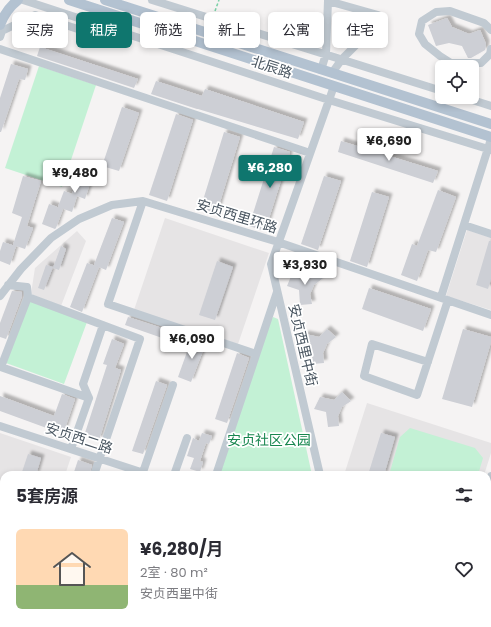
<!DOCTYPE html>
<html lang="zh">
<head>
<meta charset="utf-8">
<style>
  body { margin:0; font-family:Poppins,"Noto Sans SC",sans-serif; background:#f7f7f7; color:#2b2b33; height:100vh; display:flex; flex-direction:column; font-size:15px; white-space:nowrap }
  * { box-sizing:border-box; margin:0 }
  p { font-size:13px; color:#7c7c81 }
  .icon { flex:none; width:22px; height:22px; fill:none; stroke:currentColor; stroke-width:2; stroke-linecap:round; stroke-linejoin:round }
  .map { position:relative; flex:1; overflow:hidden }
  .panel { position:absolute; left:0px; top:471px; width:491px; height:156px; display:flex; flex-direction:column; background:#fff; border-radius:12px 12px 0 0; box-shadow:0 2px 6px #0003 }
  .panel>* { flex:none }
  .top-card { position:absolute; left:12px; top:12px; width:467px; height:36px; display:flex; gap:8px }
  .controls { position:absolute; left:435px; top:60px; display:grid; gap:8px }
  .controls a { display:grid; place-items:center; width:44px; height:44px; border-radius:6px; background:#fff; box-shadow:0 2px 6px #0003; font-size:20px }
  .price { position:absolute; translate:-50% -34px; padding:0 9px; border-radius:4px; background:#fff; color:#222; font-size:13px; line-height:26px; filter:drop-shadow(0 1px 2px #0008) }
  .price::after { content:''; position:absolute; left:50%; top:24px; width:12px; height:9px; margin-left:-6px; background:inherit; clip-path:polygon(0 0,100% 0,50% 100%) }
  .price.on { background:#0f766e; color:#fff }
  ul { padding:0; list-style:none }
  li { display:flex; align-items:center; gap:12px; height:100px; padding:0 16px }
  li+li { border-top:1px solid #e1e1e2 }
  li span { display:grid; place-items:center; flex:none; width:112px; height:80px; border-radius:6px; color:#555 }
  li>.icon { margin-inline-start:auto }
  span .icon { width:48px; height:48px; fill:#fffc; stroke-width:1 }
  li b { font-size:17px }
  h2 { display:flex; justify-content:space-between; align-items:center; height:48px; padding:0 16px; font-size:17px }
  .tag { padding:0 14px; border-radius:6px; background:#fff; box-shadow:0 2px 6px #0003; font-size:14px; line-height:36px }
  .tag.on { background:#0f766e; color:#fff }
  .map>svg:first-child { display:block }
  .education { fill:#e6e4e5 }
  .green { fill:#c3f1d5 }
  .building { fill:#cdcfd5; filter:url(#shadow) }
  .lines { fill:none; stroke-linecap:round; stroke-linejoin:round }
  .path { stroke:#7ad0a6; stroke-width:1.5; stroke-dasharray:3 2; stroke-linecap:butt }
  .minor { stroke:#c1cad2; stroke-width:8 }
  .major { stroke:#b3c2d1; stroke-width:10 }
  .labels { text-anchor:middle; stroke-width:3.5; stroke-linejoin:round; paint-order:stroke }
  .street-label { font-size:14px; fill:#4a5661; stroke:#fff }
  .park-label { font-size:14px; fill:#17864f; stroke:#fff }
</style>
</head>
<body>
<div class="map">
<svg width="491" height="627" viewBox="0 0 491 627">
  <defs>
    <filter id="shadow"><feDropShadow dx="3.5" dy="-3.5" stdDeviation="1" flood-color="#0004"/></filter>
  </defs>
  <rect width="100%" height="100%" fill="#f5f3f3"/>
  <path class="education" d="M165 218 269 253 238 344 134 310Z
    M467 230 491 238V310L446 296Z
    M77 231 86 241 61 306 31 294 35 268Z
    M367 403 491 443V453L484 475H344Z
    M0 433 71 457 65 475H4V558L0 557Z
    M295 623H431L430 627H294Z"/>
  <path class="green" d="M39 66 96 85 62 187 5 168Z
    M29 301 87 322 64 384 6 363Z
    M273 317 278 319 312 475H219L270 322Z
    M410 428 475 448 483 458 478 475H389L400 437Z
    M310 623H373L372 627H313L309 626Z"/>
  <path class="building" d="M447 18 452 27 469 34 480 30 486 44 485 50 471 58H468L462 46 449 43 436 46 428 25Z
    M40 47 138 79 134 88 37 56Z
    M11 64 28 69 25 80 19 79 1 132H0V98Z
    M156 81 202 96 205 89 304 122 298 139 198 109H197L151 94Z
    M122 107 139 113 119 171 102 166Z
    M176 114 193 120 167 201 149 195Z
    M224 132 240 137 216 215 200 210Z
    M341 141 438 171 433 183 338 152Z
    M274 147 290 152 265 231 249 226Z
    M78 175 91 180 85 199 77 196 72 212 58 207 64 191 72 194Z
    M23 176 41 181 27 226 33 228 25 249 16 246 10 265 0 261V251L3 242 15 246 13 245 22 217 12 213Z
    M324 176 341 181 318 250 301 244Z
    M438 190 456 197 436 252 428 250 417 281 401 275 412 244 417 246Z
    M372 192 389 197 367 267 350 261Z
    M49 204 63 209 56 228 55 229 42 224Z
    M112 218 124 222 106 270 94 265Z
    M489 241H491V279L488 289 476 285Z
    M61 246 66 249 59 270 53 268Z
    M217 261 233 267 215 320 199 315Z
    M87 263 99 267 82 312 70 307Z
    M46 265 53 267 44 290 38 288Z
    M315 270 323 278 314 285 310 294 312 304 300 305 299 290 287 286 292 274 307 278Z
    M369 288 431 309 423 331 362 309Z
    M12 291 22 292V296L6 339 0 337V323Z
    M128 317 168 330 165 339 125 325Z
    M327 329 336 337 327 344 323 353 324 363 313 364 311 349 300 345 305 334 319 337Z
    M463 329 491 337V342L472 407 442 399Z
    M192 338 206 343 191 382 178 377Z
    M112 339 124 344 115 368 121 370 99 440 84 436 107 365 103 364Z
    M237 353 249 358 227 423 215 419Z
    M156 381 167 385 143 454 132 451Z
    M342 392 351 401 342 407 338 416 339 426 328 427 326 412 314 409 320 397 334 400Z
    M62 394 75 399 63 434 0 411V396L54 416Z
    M202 433 212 436 209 444 206 443 200 461 203 462 200 472 190 469 194 458 187 456 193 438 199 441Z
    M381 433 395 437 384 475H368Z
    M28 454 41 458 36 475H21Z
    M78 460 92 465 89 475H73Z"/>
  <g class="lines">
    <path class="path" d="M215 11 219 0"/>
    <path class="minor" d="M23 0 329 100 491 150
      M152 0 442 91
      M491 30 484 23 450 11 436 12 422 21 419 34 425 44 440 56 451 63H481L490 54 491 49
      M0 37 2 31 35 15 99 36 118 33
      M0 49 310 153
      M321 70 326 54 328 1 378 15 365 36 342 59 332 73
      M463 97 491 106
      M143 201 108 304 256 354
      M464 225 491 234
      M8 285 27 287 28 297 140 339 94 475
      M0 296 21 269 51 238 79 219 112 205 143 201 278 242 491 315
      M28 297 1 367 89 398 71 449
      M441 297 491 139
      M428 362 372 344 364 376 417 395 448 300
      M89 398 83 384 103 325
      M0 426 150 475
      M142 475 173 385
      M174 475 187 438
      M216 475 277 292
      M320 475 271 264 334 86
      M487 487 491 476
      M487 556 491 557
      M0 595 4 596
      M86 623 98 627
      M231 623 242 627
      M117 627 119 623
      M166 627 167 623
      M285 627 287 623
      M440 627 442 623"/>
    <path class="major" d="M69 0 491 137
      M105 0 491 124
      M0 25C4 14 9 7 18 0"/>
  </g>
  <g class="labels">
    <g class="street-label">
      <text transform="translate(272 67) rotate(18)" y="5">北辰路</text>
      <text transform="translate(237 216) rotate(17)" y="5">安贞西里环路</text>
      <text transform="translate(303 345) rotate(77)" y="5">安贞西里中街</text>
      <text transform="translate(79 438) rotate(18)" y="5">安贞西二路</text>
    </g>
    <g class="park-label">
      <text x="269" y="445">安贞社区公园</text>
    </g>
  </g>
</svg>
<div class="controls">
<a><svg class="icon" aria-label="locate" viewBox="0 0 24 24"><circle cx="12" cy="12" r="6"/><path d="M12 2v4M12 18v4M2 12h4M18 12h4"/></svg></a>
</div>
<b class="price" style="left:389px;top:162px">¥6,690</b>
<b class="price on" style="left:270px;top:189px">¥6,280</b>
<b class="price" style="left:75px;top:194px">¥9,480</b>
<b class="price" style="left:305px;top:286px">¥3,930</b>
<b class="price" style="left:192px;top:360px">¥6,090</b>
<div class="top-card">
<a class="tag">买房</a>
<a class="tag on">租房</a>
<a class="tag">筛选</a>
<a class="tag">新上</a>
<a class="tag">公寓</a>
<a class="tag">住宅</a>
</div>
<section class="panel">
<h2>5套房源<svg class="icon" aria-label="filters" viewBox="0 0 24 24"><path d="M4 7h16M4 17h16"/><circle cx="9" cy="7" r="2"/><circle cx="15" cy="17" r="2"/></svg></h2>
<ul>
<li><span style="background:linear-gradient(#ffd9b3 70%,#8fb573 0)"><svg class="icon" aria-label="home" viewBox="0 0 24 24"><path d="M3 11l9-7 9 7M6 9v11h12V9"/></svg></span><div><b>¥6,280/月</b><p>2室 · 80 m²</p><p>安贞西里中街</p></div><svg class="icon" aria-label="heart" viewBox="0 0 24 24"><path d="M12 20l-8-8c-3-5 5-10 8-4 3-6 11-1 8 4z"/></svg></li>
</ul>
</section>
</div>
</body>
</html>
